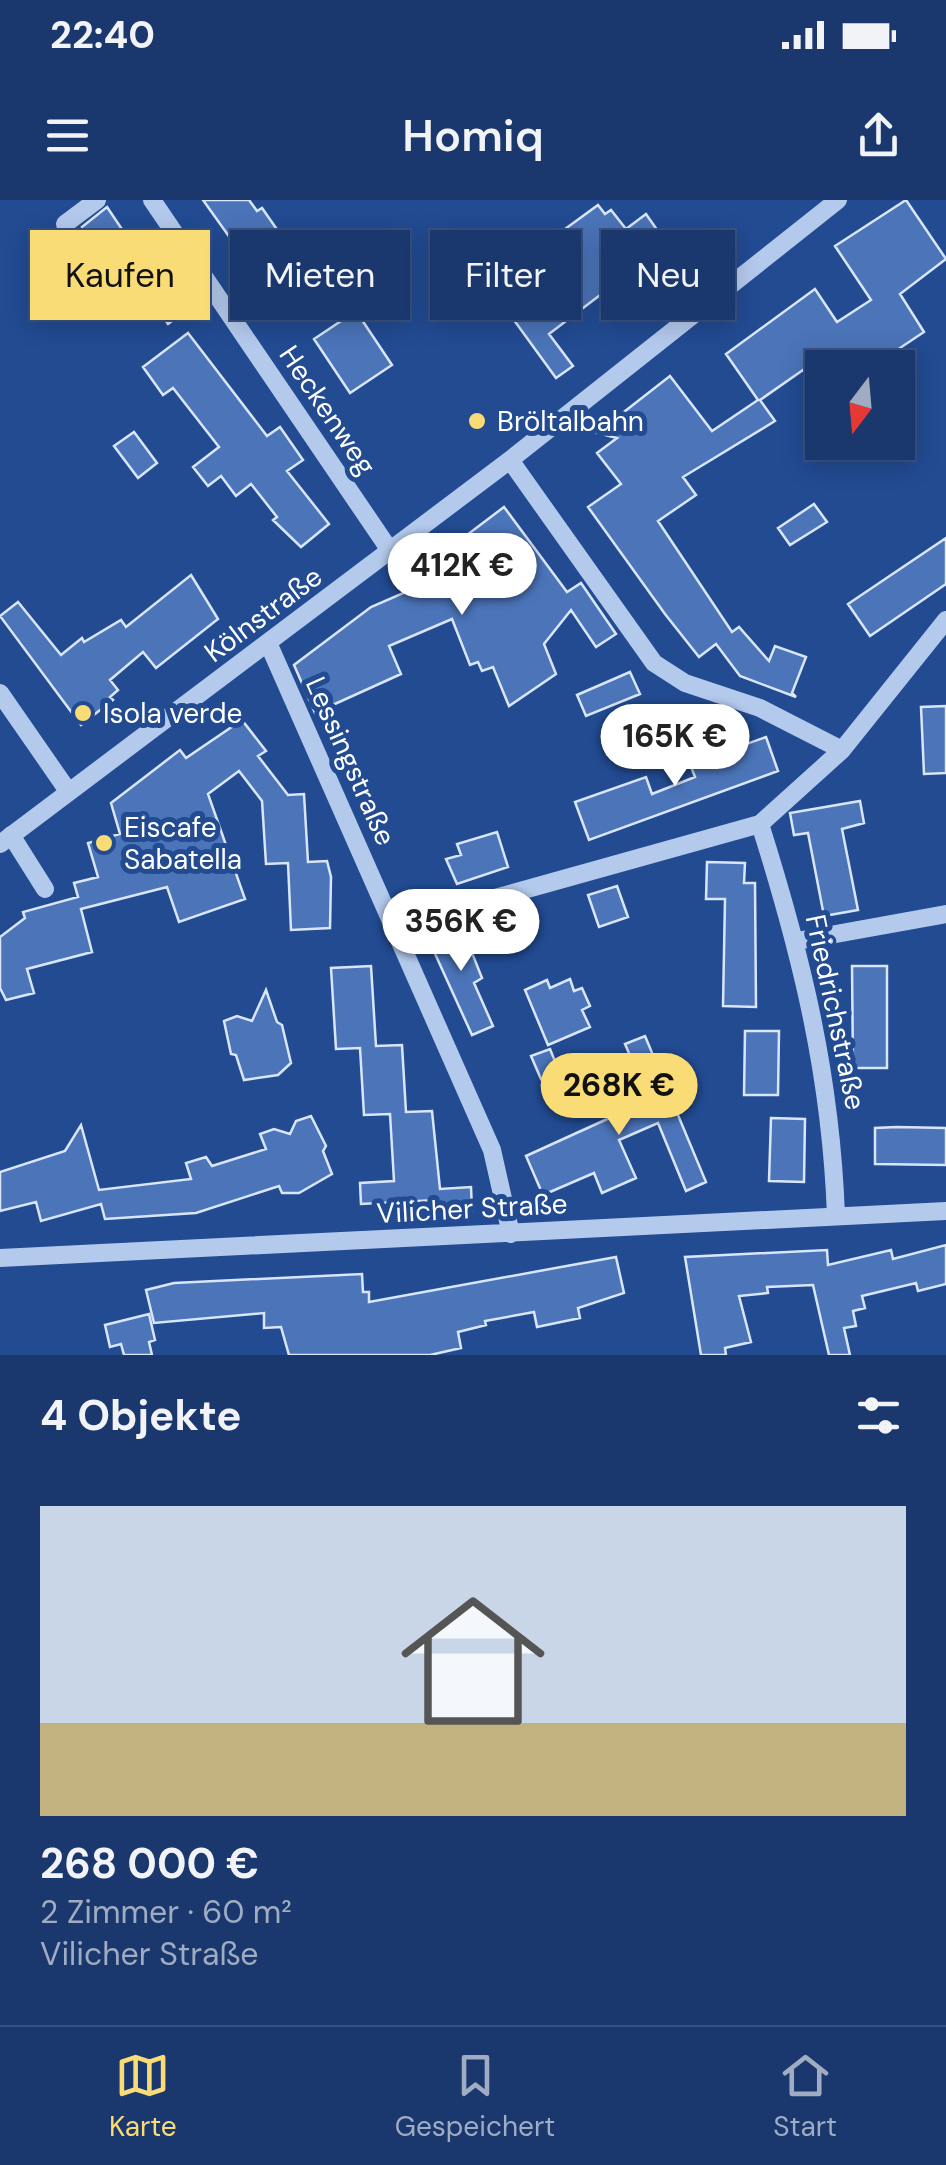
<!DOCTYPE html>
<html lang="de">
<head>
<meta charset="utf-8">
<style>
  body { margin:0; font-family:"DM Sans",sans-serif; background:#274376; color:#f1f3f6; height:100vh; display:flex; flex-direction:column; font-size:38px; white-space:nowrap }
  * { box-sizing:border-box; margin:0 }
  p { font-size:32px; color:#9facc2 }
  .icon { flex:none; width:55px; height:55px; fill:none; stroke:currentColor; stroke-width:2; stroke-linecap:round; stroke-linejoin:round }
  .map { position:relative; height:1155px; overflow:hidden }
  .details { display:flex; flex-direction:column; background:#1a386e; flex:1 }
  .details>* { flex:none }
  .hud { position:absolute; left:30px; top:30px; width:888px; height:90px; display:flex; gap:20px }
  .needle { width:65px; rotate:196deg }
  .buttons { position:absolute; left:805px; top:150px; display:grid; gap:20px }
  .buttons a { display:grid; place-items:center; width:110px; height:110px; border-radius:0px; background:#1a386e; box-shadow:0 5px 25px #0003,0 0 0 2px #385281; font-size:50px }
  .price { position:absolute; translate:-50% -85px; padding:0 22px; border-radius:35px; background:#fff; color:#222; font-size:32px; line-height:65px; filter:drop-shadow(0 2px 5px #0008) }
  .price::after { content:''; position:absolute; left:50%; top:60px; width:30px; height:22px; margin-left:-15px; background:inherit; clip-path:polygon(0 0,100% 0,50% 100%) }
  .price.selected { background:#f9dc76; color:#111 }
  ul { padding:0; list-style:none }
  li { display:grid; align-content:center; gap:20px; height:530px; padding:0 40px }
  li span { display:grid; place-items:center; height:310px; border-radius:0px; color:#555 }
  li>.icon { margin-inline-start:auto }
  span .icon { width:180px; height:180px; fill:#fffc; stroke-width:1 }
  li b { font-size:42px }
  h2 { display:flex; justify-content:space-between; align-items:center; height:120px; padding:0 40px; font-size:42px }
  .pill { padding:0 35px; border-radius:0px; background:#1a386e; box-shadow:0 5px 25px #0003,0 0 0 2px #385281; font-size:35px; line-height:90px }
  .pill.selected { background:#f9dc76; color:#111 }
  .status { display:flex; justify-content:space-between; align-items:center; height:70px; padding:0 50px; background:#1a386e; direction:ltr }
  .status svg { height:28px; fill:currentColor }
  header { display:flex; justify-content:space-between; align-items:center; height:130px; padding:0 40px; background:#1a386e; font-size:45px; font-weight:600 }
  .menu { display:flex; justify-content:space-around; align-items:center; height:140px; border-top:2px solid #385281; background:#1a386e; font-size:28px; color:#9facc2 }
  .menu a { display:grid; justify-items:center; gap:5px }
  .menu .selected { color:#f9dc76 }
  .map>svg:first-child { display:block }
  .building { fill:#4b74b9; stroke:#d9e6fa; stroke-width:2.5 }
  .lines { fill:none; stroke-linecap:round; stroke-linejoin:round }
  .minor { stroke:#b4caed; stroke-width:18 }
  .poi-dot { fill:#f9dc76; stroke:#224b92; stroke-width:4 }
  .labels { text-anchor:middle; stroke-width:10; stroke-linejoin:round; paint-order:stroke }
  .street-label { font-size:28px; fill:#fff; stroke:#224b92 }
  .poi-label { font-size:28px; fill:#fff; stroke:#224b92; text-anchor:start }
</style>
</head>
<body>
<div class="status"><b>22:40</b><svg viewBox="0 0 49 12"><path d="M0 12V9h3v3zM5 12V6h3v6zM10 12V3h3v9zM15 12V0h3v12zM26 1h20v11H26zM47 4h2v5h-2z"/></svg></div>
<header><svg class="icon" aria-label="menu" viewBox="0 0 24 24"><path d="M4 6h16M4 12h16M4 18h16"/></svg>Homiq<svg class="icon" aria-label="share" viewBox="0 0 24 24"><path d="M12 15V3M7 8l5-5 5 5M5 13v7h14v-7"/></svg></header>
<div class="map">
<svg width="946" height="1155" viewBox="0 0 946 1155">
  <rect width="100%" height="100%" fill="#224b92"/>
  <path class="building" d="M203 0H249L257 11 262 8 313 81 278 105Z
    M906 0 946 59 900 94 924 132 870 168H822V196L803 170 760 200 775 221 683 277 696 295 658 321 732 432 739 427 769 461 775 446 806 457 792 493 796 497 740 476 716 444 699 457 665 414 588 307 621 284 597 253 617 238 597 233 670 176 712 231 758 200 726 154 815 89 837 122 871 100 835 46Z
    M598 5 605 14 611 10 626 29 646 14 667 44 549 134 573 166 556 178 498 98 549 62 539 48Z
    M107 7 140 56 101 82 96 99 88 97 80 103 56 78 76 64 68 53 90 38 82 27Z
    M168 67 194 105 168 124 142 85Z
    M356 111 392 165 350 193 314 139Z
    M188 133 267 236 280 227 303 260 287 271 329 324 301 347 273 320 277 317 251 284 236 296 221 276 208 286 193 267 219 247 173 188 163 195 143 167Z
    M134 232 157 263 138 278 114 246Z
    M814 304 827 322 790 345 778 328Z
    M504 307 567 392 581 383 616 434 596 447 571 410 544 444 556 474 509 506 493 467 482 471 478 462 470 465 452 419 389 446 401 474 315 513 294 465 371 407 431 381 422 369Z
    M946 338V384L870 436 848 404Z
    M191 375 218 419 156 468 143 452 110 480 118 490 110 497 113 500 81 525 0 416 18 402 61 455 82 438 84 442 121 420 126 427Z
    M630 472 640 494 586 516 577 495Z
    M946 506V573L924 574 921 507Z
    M242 520 266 551 258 556 288 595 304 594 308 662 327 661 331 677 330 728 291 730 288 663 266 664 262 601 239 571 208 594 245 699 179 722 167 687 81 709 92 752 27 769 34 793 6 800 0 788V737L25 718 23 712 78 697 74 683 98 677 88 643 120 634 111 603 180 550 186 558Z
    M766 537 778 571 589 640 575 602 646 577 652 594 695 577 690 564Z
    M860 601 864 623 842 629 858 710 824 716 808 633 794 635 790 613Z
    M497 632 508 667 457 684 446 659 461 655 457 644Z
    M707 662 745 663 744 683H755L756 807 723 806 725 699H706Z
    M617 686 628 717 599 727 588 695Z
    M459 720 482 778 474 783 493 826 472 835 426 734Z
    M371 766 376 846 402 845 406 912 432 911 440 989 471 987 472 1010 437 1011 436 1000 361 1004 360 983 394 981 390 914 364 915 360 848 336 849 331 768Z
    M852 766H887V868H853Z
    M570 779 574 791 582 788 590 806 582 810 590 827 548 845 525 790 547 780 550 788Z
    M266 790 277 822 282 825 291 863 278 875 244 880 236 855 231 854 224 821 237 816 252 821Z
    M745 831H779L778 895H744Z
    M645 836 706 982 686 991 658 923 619 940 636 978 602 993 594 973 543 995 526 956 649 900 625 844Z
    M550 849 559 871 541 879 531 856Z
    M311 916 326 946 323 951 332 974 299 993H282L279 986 196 1013 105 1019 101 1004 41 1021 36 1002 0 1011V972L65 951 81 925 99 990 191 979 186 963 206 957 212 966 266 949 260 934 274 929 290 934 296 921Z
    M771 918 805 919 804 982 769 981Z
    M897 927 946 928V965L875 964V928Z
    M946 1045V1084L918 1091 916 1083 862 1096 865 1108 853 1111 856 1126 844 1128 850 1155H829L813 1085 767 1087 768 1093 739 1096 751 1142 725 1148 726 1155H701L685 1057 827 1050 828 1065 891 1050 893 1059Z
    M616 1057 624 1093 578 1108 580 1118 537 1127 534 1112 485 1121 486 1125 458 1132 461 1148 430 1155H289L281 1127 264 1128V1113L154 1123 146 1090 174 1083 362 1074 363 1092H369V1102Z
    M149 1114 155 1140 149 1142 152 1155H124L121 1144 110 1147 105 1125Z"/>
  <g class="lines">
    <path class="minor" d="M152 0 391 352
      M65 24 97 0
      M109 92 181 43
      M510 260 654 463 685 483 760 508 842 550
      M269 445 492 950 511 1034
      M0 493 68 591
      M11 635 45 689
      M0 644 510 260 838 0
      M488 700 760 624
      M797 741 946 714
      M836 1016C831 876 802 757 760 624L842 550 946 420
      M0 1058 946 1011"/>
  </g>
  <g class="poi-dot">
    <circle cx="477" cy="221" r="10"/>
    <circle cx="83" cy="513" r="10"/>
    <circle cx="104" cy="643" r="10"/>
  </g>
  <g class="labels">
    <g class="street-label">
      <text transform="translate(328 210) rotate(56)" y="10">Heckenweg</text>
      <text transform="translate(263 414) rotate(-37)" y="10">Kölnstraße</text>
      <text transform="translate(351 561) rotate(66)" y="10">Lessingstraße</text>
      <text transform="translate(836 812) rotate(78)" y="10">Friedrichstraße</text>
      <text transform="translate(472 1008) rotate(-3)" y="10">Vilicher Straße</text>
    </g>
    <g class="poi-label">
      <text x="497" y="231">Bröltalbahn</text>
      <text x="103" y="523">Isola verde</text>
      <text x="124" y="637">Eiscafe<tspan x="124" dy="32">Sabatella</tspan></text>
    </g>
  </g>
</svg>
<div class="buttons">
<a><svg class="needle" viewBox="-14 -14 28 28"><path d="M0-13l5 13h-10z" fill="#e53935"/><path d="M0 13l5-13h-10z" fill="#9facc2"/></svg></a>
</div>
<b class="price" style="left:462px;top:418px">412K €</b>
<b class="price" style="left:675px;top:589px">165K €</b>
<b class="price" style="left:461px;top:774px">356K €</b>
<b class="price selected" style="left:619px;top:938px">268K €</b>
<div class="hud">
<a class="pill selected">Kaufen</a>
<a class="pill">Mieten</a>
<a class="pill">Filter</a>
<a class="pill">Neu</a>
</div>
</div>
<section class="details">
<h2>4 Objekte<svg class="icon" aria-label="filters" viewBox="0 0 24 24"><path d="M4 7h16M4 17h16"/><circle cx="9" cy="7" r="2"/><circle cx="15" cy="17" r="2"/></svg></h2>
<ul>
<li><span style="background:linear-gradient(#c9d6e8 70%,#c2b280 0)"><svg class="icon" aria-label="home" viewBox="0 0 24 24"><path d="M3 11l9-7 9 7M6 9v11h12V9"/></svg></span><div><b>268 000 €</b><p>2 Zimmer · 60 m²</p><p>Vilicher Straße</p></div></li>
</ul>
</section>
<nav class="menu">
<a class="selected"><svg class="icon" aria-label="map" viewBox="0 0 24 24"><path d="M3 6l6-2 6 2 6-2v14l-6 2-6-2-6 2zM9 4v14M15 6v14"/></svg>Karte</a>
<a><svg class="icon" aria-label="saved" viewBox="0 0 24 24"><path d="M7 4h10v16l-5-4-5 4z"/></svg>Gespeichert</a>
<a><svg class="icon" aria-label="home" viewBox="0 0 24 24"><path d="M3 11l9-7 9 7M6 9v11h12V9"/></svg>Start</a>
</nav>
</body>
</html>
